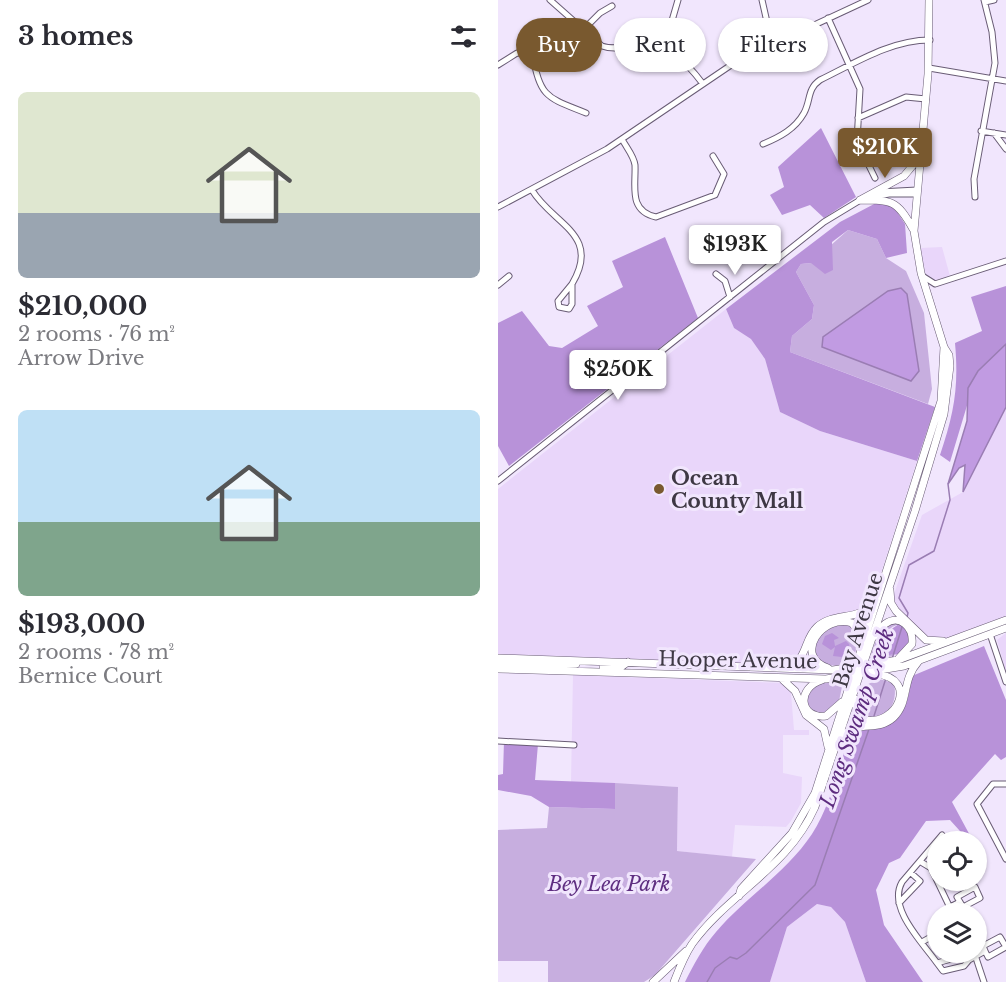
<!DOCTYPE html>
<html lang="en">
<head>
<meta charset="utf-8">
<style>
  body { margin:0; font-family:"Libre Baskerville",serif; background:#f2f2f3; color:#2b2b33; height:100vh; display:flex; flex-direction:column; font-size:22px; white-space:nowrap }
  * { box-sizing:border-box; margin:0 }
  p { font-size:20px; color:#7c7c81 }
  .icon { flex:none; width:33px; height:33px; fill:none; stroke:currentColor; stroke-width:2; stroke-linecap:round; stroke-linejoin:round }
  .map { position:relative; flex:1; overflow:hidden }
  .panel { display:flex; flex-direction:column; background:#fff; width:498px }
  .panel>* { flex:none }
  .guide { position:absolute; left:18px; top:18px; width:399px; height:54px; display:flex; gap:12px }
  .tools { position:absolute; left:429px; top:831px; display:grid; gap:12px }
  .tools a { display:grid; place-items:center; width:60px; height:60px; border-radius:50%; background:#fff; box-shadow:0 2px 4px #0004; font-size:30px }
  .price { position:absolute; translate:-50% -51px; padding:0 14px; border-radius:6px; background:#fff; color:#222; font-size:20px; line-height:39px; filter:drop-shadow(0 2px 3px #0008) }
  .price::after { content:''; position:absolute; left:50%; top:36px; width:18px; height:14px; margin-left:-9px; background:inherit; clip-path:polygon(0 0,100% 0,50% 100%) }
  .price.active { background:#79592f; color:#fff }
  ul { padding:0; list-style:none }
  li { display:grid; align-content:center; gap:12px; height:318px; padding:0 18px }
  li span { display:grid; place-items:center; height:186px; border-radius:9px; color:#555 }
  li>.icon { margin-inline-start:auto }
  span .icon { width:108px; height:108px; fill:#fffc; stroke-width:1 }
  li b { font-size:26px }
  h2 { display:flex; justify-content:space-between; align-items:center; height:72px; padding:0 18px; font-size:26px }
  .pill { padding:0 21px; border-radius:27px; background:#fff; box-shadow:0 2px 4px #0004; font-size:21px; line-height:54px }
  .pill.active { background:#79592f; color:#fff }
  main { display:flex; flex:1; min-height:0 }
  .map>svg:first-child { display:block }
  .built { fill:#e9d6fa }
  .green { fill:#c7aedf }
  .forest { fill:#b892d9 }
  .water { fill:#c19be2; stroke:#9a7db3; stroke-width:1.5 }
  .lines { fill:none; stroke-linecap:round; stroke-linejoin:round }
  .stream { stroke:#9a7db3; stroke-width:1.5 }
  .minor-casing { stroke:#695c75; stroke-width:7 }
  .major-casing { stroke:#695c75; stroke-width:8 }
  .minor { stroke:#fff; stroke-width:5 }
  .major { stroke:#fff; stroke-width:7 }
  .poi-dot { fill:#79592f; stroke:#f1e6fd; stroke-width:2 }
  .labels { text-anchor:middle; stroke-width:6; stroke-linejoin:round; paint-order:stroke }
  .poi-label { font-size:20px; font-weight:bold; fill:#3e3844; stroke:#f1e6fd; text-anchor:start }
  .street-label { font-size:20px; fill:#3e3844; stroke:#f1e6fd }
  .park-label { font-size:20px; font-style:italic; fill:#5f2e81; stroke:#f1e6fd }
  .water-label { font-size:21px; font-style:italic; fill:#5d2c7f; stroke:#f1e6fd }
</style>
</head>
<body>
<main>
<section class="panel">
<h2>3 homes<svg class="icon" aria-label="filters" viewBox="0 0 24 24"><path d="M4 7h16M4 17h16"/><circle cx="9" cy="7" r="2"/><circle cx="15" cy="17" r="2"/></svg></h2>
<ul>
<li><span style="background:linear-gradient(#dfe7d0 65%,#9aa5b1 0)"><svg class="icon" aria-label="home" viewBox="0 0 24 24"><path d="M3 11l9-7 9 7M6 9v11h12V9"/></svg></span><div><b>$210,000</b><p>2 rooms · 76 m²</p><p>Arrow Drive</p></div></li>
<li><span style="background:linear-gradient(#bfe0f5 60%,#7fa58c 0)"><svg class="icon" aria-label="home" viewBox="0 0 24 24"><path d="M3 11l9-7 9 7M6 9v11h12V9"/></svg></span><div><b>$193,000</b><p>2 rooms · 78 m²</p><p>Bernice Court</p></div></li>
</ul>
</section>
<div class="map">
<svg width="508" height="982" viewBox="0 0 508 982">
  <rect width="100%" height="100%" fill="#f1e6fd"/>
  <path class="built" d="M444 247 452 276 435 281 428 275 422 248Z
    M228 309 236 328 253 338 267 359 282 412 322 431 419 461 373 604 363 612 338 616 291 665 0 654V489Z
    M508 407V616L444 640 431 639 397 606 396 594 424 515 465 492Z
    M508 633V671L499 640Z
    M75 675 285 683 293 693 296 730H311V735H285V773L304 777 303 803 293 821 288 827 237 825 234 857 179 851 180 787 73 782Z
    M319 904 333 907 347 922 368 982H272L289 927Z"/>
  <path class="green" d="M350 230 379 239 388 258 408 271 426 313 434 389 430 404 292 352 294 336 314 319 316 305 298 272 303 264 313 263Z
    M396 623 401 624 394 627 387 636 389 640V653L396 656 375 660 372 658C377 643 380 629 396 623Z
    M336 625H351C362 637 361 658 347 664 342 667 332 665 327 665L315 654 320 636Z
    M381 679 396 683C400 703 391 718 369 717L362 711 360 703 366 686Z
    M345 682 341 701 331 713 318 714 310 707 309 692 321 683Z
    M117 783 180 787 179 851 258 859 157 975 146 982H50V961H0V830L49 828 51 807 117 809Z"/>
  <path class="forest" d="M323 128 358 197 326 218 312 205 284 215 272 195 286 187 280 167Z
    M378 203 394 204 407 224 409 253 388 258 379 239 350 230 334 242 335 270 327 274 313 263 303 264 298 272 316 305 314 319 294 336 292 352 437 407 419 461 322 431 282 412 267 359 253 339 236 328 228 309 342 222Z
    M167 237 200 318 11 466 0 446V323L24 311 51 346 64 348 100 326 89 306 125 287 114 261Z
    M508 286V347L477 379 452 462 442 455C456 413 461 388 457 343L484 331 473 297Z
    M401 624 408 628 412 642 403 654 391 655 386 634Z
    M334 633 341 638 336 640 337 646 348 641 351 644 352 650 344 657 335 656 337 647 333 650 324 644 327 636Z
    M486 646 508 700V757L503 760 497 754 454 802 475 841H471L452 820 428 821 402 858 391 863 378 890 386 925 425 982H368L347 922 333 907 319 904 289 927 272 982H187C196 964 205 947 218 932 248 897 288 873 314 834 333 805 341 765 353 732 399 726 407 724 414 676Z
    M6 741 40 744 37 780 117 783V809L51 807 33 796 0 790V775L5 774Z"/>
  <path class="water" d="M403 288 409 294 421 371 413 381 324 347 325 337 390 291Z
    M508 344V407L465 492 467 465 461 468 450 484 469 421 470 388 480 371Z"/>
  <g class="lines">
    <path class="stream" d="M409 617 410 613 401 598 411 565 436 551 452 500 450 484
      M394 659 404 627
      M376 716 388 678
      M209 982 217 968 232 957 239 959 248 953 317 885 371 729"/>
    <defs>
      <path id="minor" d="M52 0 104 46C115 50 126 47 138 46 170 43 187 60 205 84
        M264 0 269 22 278 43
        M487 2 496 0
        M330 18 362 89 359 141 377 178
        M166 48 180 0
        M35 55C41 98 51 98 88 113
        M0 65 19 53 59 56 102 13 114 6
        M431 68 508 81
        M360 118 408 97 428 99
        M483 131 508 135
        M496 133 508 149
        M124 139C128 147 136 156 137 165 138 186 130 211 158 217L217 195 226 174 215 156
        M265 144C282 137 297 129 306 113 313 100 309 89 322 80 357 63 393 40 432 40
        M34 190C54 224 104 234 74 284
        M381 192 419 190
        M477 197 476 179 497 63 494 32 486 0
        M370 198 391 194H418
        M0 207 109 149 239 61 370 0
        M218 274 227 281 232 297
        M426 277 437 284 508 261
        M74 284V304L71 309 61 307 60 301Z
        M0 285 11 276
        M0 481 326 222 364 199
        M492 634 508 682
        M0 741 76 745
        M508 784H495L479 804 508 859
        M450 842 444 835 404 882C389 908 425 943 439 963L464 956 471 960 487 951 485 946 502 937 508 947 490 957 487 951
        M433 848 440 855
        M423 862 433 868 455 914
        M401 903 422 881 413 873
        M452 907 462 902 459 897 477 887 482 898 465 907 462 902
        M424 942 440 933
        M476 952 486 982
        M439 963 445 971 466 966 471 960"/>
      <path id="major" d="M362 200 406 176 420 159
        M362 200C394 200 399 200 415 229
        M392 590 393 603 398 611 428 640 445 641
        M378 636C381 632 383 627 387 624 402 613 416 628 414 644L401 658
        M0 658 335 670 400 660 508 620
        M0 664H78
        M105 666 123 667 130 662
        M289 667C310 661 305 640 319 627 335 612 361 621 374 604
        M330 668C294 656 325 613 354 623L361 632 362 643
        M0 669 328 679 406 666 508 628
        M285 680 297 691 308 715 326 729 330 747
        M324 680C298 688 301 719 328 716L344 702
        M357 699 359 713 367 720C399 726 421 679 379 674
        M343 738C361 718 378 733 395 718 412 702 403 681 420 662
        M241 896 243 889 294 833 317 793 443 401 446 347 423 273 416 231 430 74 431 0
        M155 982 188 951
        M176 982C181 969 186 956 194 944 231 893 290 868 317 807L417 511 446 414 452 366 451 355 446 347"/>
    </defs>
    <use href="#minor" class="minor-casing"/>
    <use href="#major" class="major-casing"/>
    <use href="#minor" class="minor"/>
    <use href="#major" class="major"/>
  </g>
  <circle class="poi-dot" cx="161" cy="489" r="6"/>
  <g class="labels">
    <g class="poi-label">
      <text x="173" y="485">Ocean<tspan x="173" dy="23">County Mall</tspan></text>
    </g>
    <g class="street-label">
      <text transform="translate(360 630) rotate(-72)" y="7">Bay Avenue</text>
      <text transform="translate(240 660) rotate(1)" y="7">Hooper Avenue</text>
    </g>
    <g class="park-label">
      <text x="111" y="891">Bey Lea Park</text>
    </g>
    <g class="water-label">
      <text transform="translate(359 718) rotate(-71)" y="7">Long Swamp Creek</text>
    </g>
  </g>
</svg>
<div class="tools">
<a><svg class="icon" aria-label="locate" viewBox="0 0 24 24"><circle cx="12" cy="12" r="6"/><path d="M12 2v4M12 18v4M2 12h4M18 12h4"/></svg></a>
<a><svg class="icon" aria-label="layers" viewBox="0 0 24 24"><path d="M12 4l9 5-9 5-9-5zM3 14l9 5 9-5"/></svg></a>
</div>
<b class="price active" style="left:387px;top:179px">$210K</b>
<b class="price" style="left:237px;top:276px">$193K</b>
<b class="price" style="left:120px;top:401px">$250K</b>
<div class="guide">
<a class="pill active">Buy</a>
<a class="pill">Rent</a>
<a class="pill">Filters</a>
</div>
</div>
</main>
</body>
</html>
